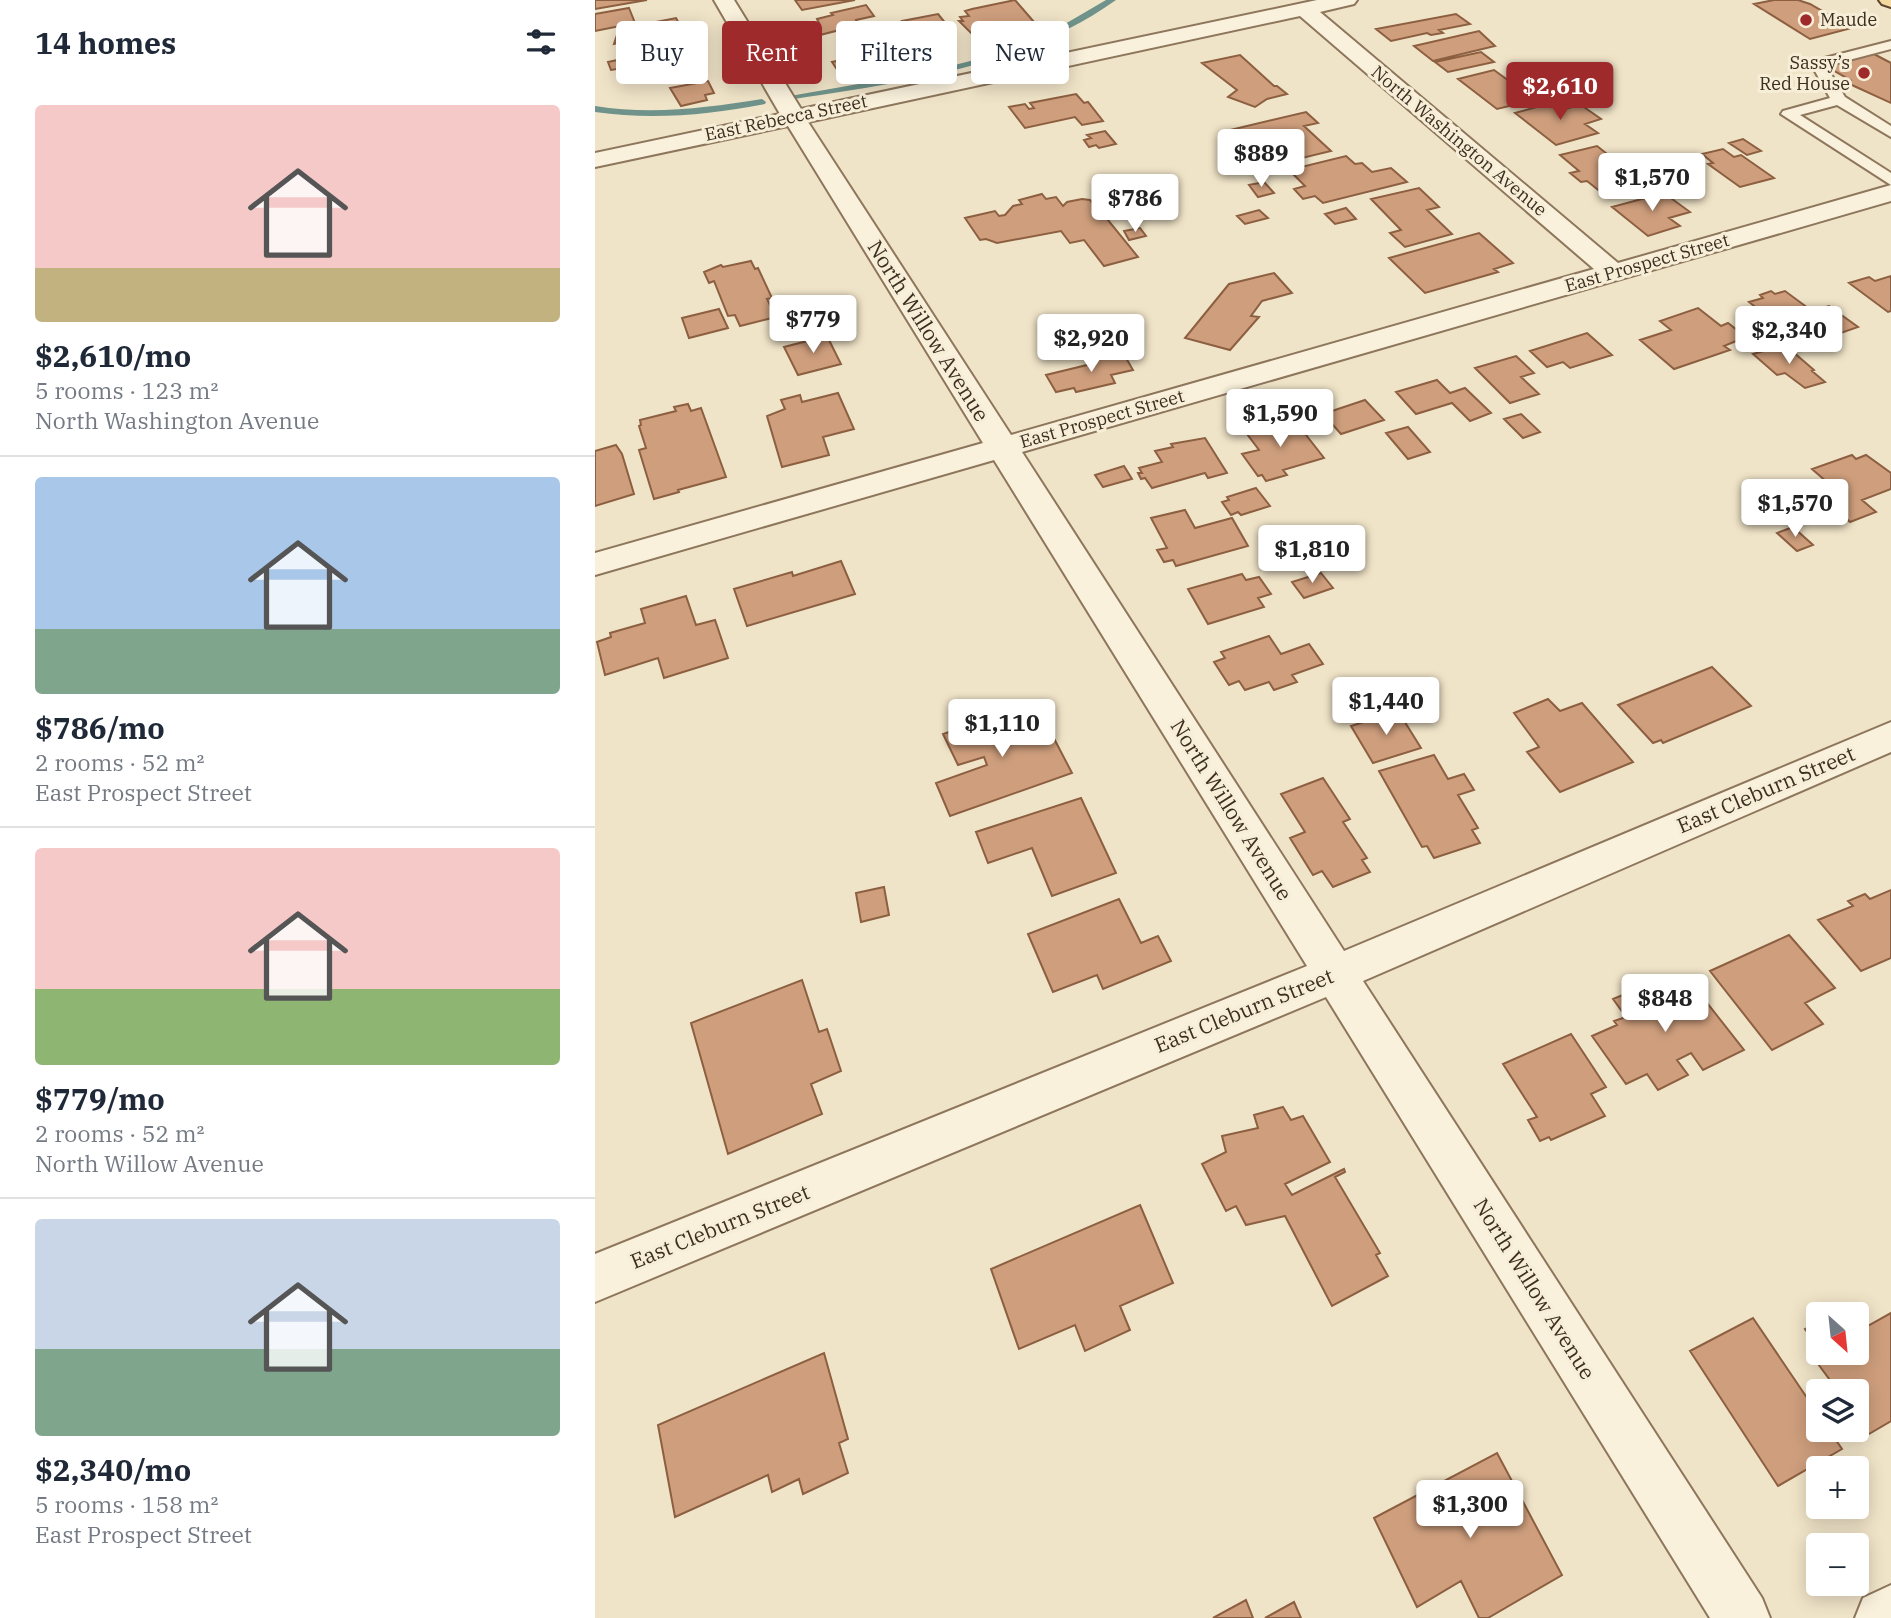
<!DOCTYPE html>
<html lang="en">
<head>
<meta charset="utf-8">
<style>
  body { margin:0; font-family:"IBM Plex Serif",serif; background:#f2f2f3; color:#1f2937; height:100vh; display:flex; flex-direction:column; font-size:26px; white-space:nowrap }
  * { box-sizing:border-box; margin:0 }
  p { font-size:23px; color:#747a83 }
  .icon { flex:none; width:38px; height:38px; fill:none; stroke:currentColor; stroke-width:2; stroke-linecap:round; stroke-linejoin:round }
  .map { position:relative; flex:1; overflow:hidden }
  .drawer { display:flex; flex-direction:column; background:#fff; width:595px }
  .drawer>* { flex:none }
  .top-card { position:absolute; left:21px; top:21px; width:665px; height:63px; display:flex; gap:14px }
  .needle { width:46px; rotate:153deg }
  .fabs { position:absolute; left:1211px; top:1302px; display:grid; gap:14px }
  .fabs a { display:grid; place-items:center; width:63px; height:63px; border-radius:7px; background:#fff; box-shadow:0 4px 18px #0003; font-size:35px }
  .price { position:absolute; translate:-50% -60px; padding:0 16px; border-radius:7px; background:#fff; color:#222; font-size:23px; line-height:46px; filter:drop-shadow(0 2px 4px #0008) }
  .price::after { content:''; position:absolute; left:50%; top:42px; width:21px; height:16px; margin-left:-10px; background:inherit; clip-path:polygon(0 0,100% 0,50% 100%) }
  .price.on { background:#9e2a2b; color:#fff }
  ul { padding:0; list-style:none }
  li { display:grid; align-content:center; gap:14px; height:371px; padding:0 35px }
  li+li { border-top:2px solid #e0e1e3 }
  li span { display:grid; place-items:center; height:217px; border-radius:7px; color:#555 }
  li>.icon { margin-inline-start:auto }
  span .icon { width:126px; height:126px; fill:#fffc; stroke-width:1 }
  li b { font-size:30px }
  h2 { display:flex; justify-content:space-between; align-items:center; height:84px; padding:0 35px; font-size:30px }
  .chip { padding:0 24px; border-radius:7px; background:#fff; box-shadow:0 4px 18px #0003; font-size:24px; line-height:63px }
  .chip.on { background:#9e2a2b; color:#fff }
  main { display:flex; flex:1; min-height:0 }
  .map>svg:first-child { display:block }
  .lines { fill:none; stroke-linecap:round; stroke-linejoin:round }
  .stream { fill:#6f938a; fill-rule:evenodd }
  .building { fill:#cf9f7d; stroke:#8d5f41; stroke-width:2 }
  .service-casing { stroke:#8d765c; stroke-width:4 }
  .minor-casing { stroke:#8d765c; stroke-width:4 }
  .primary-casing { stroke:#5b4430; stroke-width:4 }
  .service { fill:#faf1dc; fill-rule:evenodd }
  .minor { fill:#faf1dc; fill-rule:evenodd }
  .primary { fill:#f3d9a0; fill-rule:evenodd }
  .poi-dot { fill:#9e2a2b; stroke:#f7eed8; stroke-width:2.5 }
  .labels { text-anchor:middle; stroke-width:6; stroke-linejoin:round; paint-order:stroke }
  .far-poi-label { font-size:18px; fill:#3d2e20; stroke:#f7eed8; text-anchor:start }
  .far-street-label { font-size:18px; fill:#3d2e20; stroke:#f7eed8 }
  .street-label { font-size:21px; fill:#3d2e20; stroke:#f7eed8 }
</style>
</head>
<body>
<main>
<section class="drawer">
<h2>14 homes<svg class="icon" aria-label="filters" viewBox="0 0 24 24"><path d="M4 7h16M4 17h16"/><circle cx="9" cy="7" r="2"/><circle cx="15" cy="17" r="2"/></svg></h2>
<ul>
<li><span style="background:linear-gradient(#f6c9c9 75%,#c2b280 0)"><svg class="icon" aria-label="home" viewBox="0 0 24 24"><path d="M3 11l9-7 9 7M6 9v11h12V9"/></svg></span><div><b>$2,610/mo</b><p>5 rooms · 123 m²</p><p>North Washington Avenue</p></div></li>
<li><span style="background:linear-gradient(#a9c7e8 70%,#7fa58c 0)"><svg class="icon" aria-label="home" viewBox="0 0 24 24"><path d="M3 11l9-7 9 7M6 9v11h12V9"/></svg></span><div><b>$786/mo</b><p>2 rooms · 52 m²</p><p>East Prospect Street</p></div></li>
<li><span style="background:linear-gradient(#f6c9c9 65%,#8fb573 0)"><svg class="icon" aria-label="home" viewBox="0 0 24 24"><path d="M3 11l9-7 9 7M6 9v11h12V9"/></svg></span><div><b>$779/mo</b><p>2 rooms · 52 m²</p><p>North Willow Avenue</p></div></li>
<li><span style="background:linear-gradient(#c9d6e8 60%,#7fa58c 0)"><svg class="icon" aria-label="home" viewBox="0 0 24 24"><path d="M3 11l9-7 9 7M6 9v11h12V9"/></svg></span><div><b>$2,340/mo</b><p>5 rooms · 158 m²</p><p>East Prospect Street</p></div></li>
</ul>
</section>
<div class="map">
<svg width="1296" height="1618" viewBox="0 0 1296 1618">
  <rect width="100%" height="100%" fill="#f0e4c8"/>
  <g class="lines">
    <path class="stream" d="M511 0H521C427 67 311 82 199 99L195 96 332 72 395 56 458 31Z
      M167 99 171 102 170 104C114 115 57 120 0 112V106C57 115 111 108 167 99Z"/>
  </g>
  <path class="building" d="M0 0H52L0 9Z
    M200 0H260L207 10Z
    M420 0 439 22 379 36 364 21H368L365 17 374 16 370 11 377 9Z
    M1179 0H1203L1215 4 1241 19 1237 20 1253 29 1215 39 1159 4Z
    M271 5 279 16 261 20 264 25 225 35 218 24 224 23 222 19 238 15 236 13Z
    M34 8 40 23 0 31V14Z
    M343 14 352 25 334 28 330 23 311 27 307 21Z
    M861 14 875 24 844 30 848 33 836 35 832 33 796 41 781 29Z
    M81 18 88 31 80 32 83 38 32 47 33 41 19 44 24 29Z
    M884 31 900 46 838 61 819 46Z
    M88 46 97 64 75 68 74 66 32 77 28 68 16 70 13 62Z
    M272 49 275 51 283 50 288 57 297 55 303 62 292 64 294 67 249 77 245 74 237 62 251 59 247 54Z
    M886 52 899 62 853 72 840 62Z
    M1277 53 1296 63V103L1259 86 1251 81 1255 80 1229 65Z
    M645 55 679 86H682L692 94 672 99 660 107 633 97 642 90 607 63Z
    M899 70 921 86 929 84 944 94 934 97 939 100 902 109 863 79Z
    M1004 71 1016 79 1003 82 991 74Z
    M113 81 119 93 110 95 112 100 86 106 75 88Z
    M481 94 489 103 493 102 508 121 487 125 480 117 430 128 414 107 430 104 434 109 439 108 435 103Z
    M960 102 969 109 986 105 1006 119 990 124 1003 133 961 145 920 113Z
    M711 112 723 123 709 126 736 151 703 159 679 136 648 143 635 130Z
    M510 131 521 144 504 148 501 145 494 147 489 140 496 138 492 135Z
    M1148 139 1166 151 1152 155 1134 143Z
    M1002 146 1021 161 1032 158 1043 167 1032 170 1046 181 1043 182 1050 188 1021 195 1016 191 1007 193 992 181 986 182 975 173 984 171 965 155Z
    M1128 149 1139 157 1146 155 1179 178 1145 187 1113 164 1118 163 1107 154Z
    M751 156 760 164 767 163 777 172 796 168 812 182 728 203 720 196 708 199 699 189 710 186 694 170Z
    M1076 169 1085 176 1062 181 1054 174Z
    M669 182 679 193 663 197 654 185Z
    M824 188 844 207 832 210 857 234 810 247 795 233 806 230 776 199Z
    M1069 193 1095 212 1074 218 1085 226 1053 236 1017 207Z
    M447 194 451 199 461 197 468 206 472 202 487 199 495 200 500 206 507 205 514 213 508 214 543 257 509 266 489 240 475 243 466 231 402 243 391 239 385 240 370 218 400 211 404 216 410 215 418 206 427 204 424 200Z
    M751 208 761 219 740 224 730 214Z
    M664 210 673 218 650 224 642 216Z
    M545 228 551 236 534 240 529 231Z
    M884 233 918 263 899 269 903 272 830 293 794 258Z
    M156 261 160 269 163 268 177 298 172 299 181 317 145 326 140 315 133 316 119 281 114 283 109 272 126 265 128 267Z
    M679 273 697 293 667 301 656 316 664 317 635 350 590 338 634 284Z
    M1296 276V311L1293 312 1254 283 1274 277 1280 281Z
    M1176 291 1180 294 1190 291 1217 311 1234 306 1263 327 1246 333 1228 319 1210 325 1201 319 1183 325 1154 302 1168 298 1165 295Z
    M1103 308 1126 326 1133 323 1151 337 1129 346 1135 350 1079 369 1045 340 1076 330 1065 321Z
    M124 309 133 328 94 338 87 318Z
    M992 333 1017 355 975 368 968 362 952 367 935 351Z
    M232 336 246 364 203 375 189 347Z
    M1190 345 1219 370 1217 371 1230 382 1210 388 1190 373 1182 375 1158 354Z
    M527 351 538 370 516 375 520 383 481 392 479 388 461 392 451 375 496 364 494 359Z
    M921 356 939 373 926 377 944 394 915 403 880 368Z
    M842 380 855 393 870 388 896 413 875 421 857 403 821 414 801 392Z
    M243 393 259 429 228 437 234 455 187 467 172 416 190 409 186 400 205 395 207 402Z
    M770 400 789 420 746 434 738 425 732 427 722 416Z
    M93 404 96 411 106 408 131 477 83 490 84 492 59 499 44 450 51 448 44 426 46 425 45 420 81 411 79 407Z
    M926 414 945 432 928 438 909 419Z
    M697 417 729 458 688 470 692 475 671 481 667 475 663 476 647 454 664 450 649 430Z
    M813 427 835 452 813 459 791 433Z
    M610 438 632 473 613 478 610 473 557 488 550 478 546 479 543 473H547L544 468 567 462 560 451 578 447 576 444Z
    M21 445 27 454 39 494 0 506V451Z
    M1257 455 1261 459 1271 455 1296 473V489L1267 500 1281 512 1255 522 1245 513 1238 516 1217 498 1226 494 1217 487 1232 482 1217 469Z
    M529 466 537 479 508 487 500 475Z
    M661 488 675 506 646 515 643 512 636 515 627 502 634 500 632 497Z
    M590 510 600 528 637 518 653 546 581 566 578 560 569 562 562 550 572 548 556 518Z
    M1198 527 1218 545 1202 551 1182 533Z
    M246 561 260 594 152 626 139 589 197 572 198 576Z
    M726 573 738 588 709 598 697 582Z
    M647 574 651 580 664 577 676 594 663 598 669 607 613 624 593 589Z
    M91 596 101 625 120 620 133 658 69 678 63 658 10 675 2 642 16 637 15 633 50 623 46 609Z
    M674 636 686 654 714 644 728 664 697 675 702 682 679 690 674 682 650 690 644 681 634 685 619 662 630 658 626 652Z
    M1117 667 1156 706 1068 743 1066 740 1058 743 1023 705Z
    M953 699 965 711 987 703 1038 762 965 792 932 752 944 747 919 713Z
    M440 702 477 773 355 816 341 783 392 765 389 757 363 765 348 734Z
    M803 711 826 748 778 763 756 726Z
    M839 755 853 779 869 774 879 790 863 795 883 828 877 830 885 843 839 858 832 846 827 847 784 771Z
    M728 778 755 819 748 822 772 858 767 860 775 872 738 887 727 871 718 875 695 838 710 832 686 794Z
    M486 798 521 873 457 896 437 848 393 863 381 832Z
    M289 887 294 915 266 922 261 893Z
    M1296 890V958L1266 971 1223 920 1258 906 1253 901 1270 894 1275 899Z
    M524 899 546 943 563 936 576 961 508 989 502 975 458 992 433 934Z
    M1194 935 1240 988 1210 1003 1228 1024 1177 1050 1115 971Z
    M1091 976 1149 1050 1108 1070 1096 1053 1082 1060 1093 1075 1063 1090 1052 1074 1031 1084 997 1036 1022 1025 1019 1021 1031 1017 1018 999 1050 986 1054 992Z
    M207 980 224 1032 232 1029 246 1071 216 1084 227 1114 133 1154 96 1023Z
    M976 1034 1011 1087 996 1094 1010 1116 956 1140 954 1137 945 1141 933 1120 942 1117 908 1064Z
    M688 1107 696 1120 708 1116 735 1162 690 1184 697 1195 749 1169 750 1172 740 1177 785 1253 781 1255 793 1276 737 1306 690 1216 651 1225 641 1206 631 1211 607 1164 631 1152 627 1136 663 1128 659 1115Z
    M545 1205 578 1283 525 1306 535 1330 490 1351 480 1325 424 1349 396 1269Z
    M1296 1313V1421L1274 1434 1262 1417V1391H1243L1218 1357 1225 1353H1262V1332Z
    M1158 1318 1223 1414V1430H1234L1247 1449 1183 1486 1095 1351Z
    M1223 1322V1347L1210 1329Z
    M229 1353 253 1439 244 1443 253 1473 208 1494 204 1479 177 1492 173 1475 80 1517 63 1425Z
    M902 1453 967 1575 893 1618H884L866 1581 822 1607 779 1518Z
    M651 1600 658 1618H618Z
    M699 1602 706 1618H670Z"/>
  <g class="lines">
    <defs>
      <path id="service" d="M1296 41V49L1231 66 1250 97 1296 126V137L1242 105 1205 115 1296 173V185L1186 114 1188 111 1235 98 1216 64 1218 61Z"/>
      <path id="minor" d="M119 0H139L206 109 722 0H762L759 4 725 12 1023 263 1296 185V201L427 452 749 951 1296 722V752L768 981 1167 1598 1175 1618H1115L731 997 0 1302V1254L712 966 399 460 0 575V553L388 443 193 126 0 167V153L185 114ZM705 16 999 269 416 435 213 122Z
        M1296 1585V1618H1260L1268 1598Z"/>
      <path id="primary" d="M1284 0H1296V7L1287 4Z"/>
    </defs>
    <use href="#service" class="service-casing"/>
    <use href="#minor" class="minor-casing"/>
    <use href="#primary" class="primary-casing"/>
    <use href="#service" class="service"/>
    <use href="#minor" class="minor"/>
    <use href="#primary" class="primary"/>
  </g>
  <g class="poi-dot">
    <circle cx="1211" cy="20" r="7"/>
    <circle cx="1269" cy="73" r="7"/>
  </g>
  <g class="labels">
    <g class="far-poi-label">
      <text x="1225" y="26">Maude</text>
      <text x="1255" y="69" text-anchor="end">Sassy’s<tspan x="1255" dy="21">Red House</tspan></text>
    </g>
    <g class="far-street-label">
      <text transform="translate(191 118) rotate(-12)" y="6">East Rebecca Street</text>
      <text transform="translate(864 141) rotate(40)" y="6">North Washington Avenue</text>
      <text transform="translate(1052 263) rotate(-16)" y="6">East Prospect Street</text>
      <text transform="translate(507 419) rotate(-16)" y="6">East Prospect Street</text>
    </g>
    <g class="street-label">
      <text transform="translate(333 331) rotate(58)" y="7">North Willow Avenue</text>
      <text transform="translate(1171 790) rotate(-23)" y="7">East Cleburn Street</text>
      <text transform="translate(636 810) rotate(58)" y="7">North Willow Avenue</text>
      <text transform="translate(649 1011) rotate(-22)" y="7">East Cleburn Street</text>
      <text transform="translate(125 1227) rotate(-22)" y="7">East Cleburn Street</text>
      <text transform="translate(939 1289) rotate(58)" y="7">North Willow Avenue</text>
    </g>
  </g>
</svg>
<div class="fabs">
<a><svg class="needle" viewBox="-14 -14 28 28"><path d="M0-13l5 13h-10z" fill="#e53935"/><path d="M0 13l5-13h-10z" fill="#747a83"/></svg></a>
<a><svg class="icon" aria-label="layers" viewBox="0 0 24 24"><path d="M12 4l9 5-9 5-9-5zM3 14l9 5 9-5"/></svg></a>
<a>+</a>
<a>−</a>
</div>
<b class="price on" style="left:965px;top:122px">$2,610</b>
<b class="price" style="left:666px;top:189px">$889</b>
<b class="price" style="left:1057px;top:213px">$1,570</b>
<b class="price" style="left:540px;top:234px">$786</b>
<b class="price" style="left:218px;top:355px">$779</b>
<b class="price" style="left:1194px;top:366px">$2,340</b>
<b class="price" style="left:496px;top:374px">$2,920</b>
<b class="price" style="left:685px;top:449px">$1,590</b>
<b class="price" style="left:1200px;top:539px">$1,570</b>
<b class="price" style="left:717px;top:585px">$1,810</b>
<b class="price" style="left:791px;top:737px">$1,440</b>
<b class="price" style="left:407px;top:759px">$1,110</b>
<b class="price" style="left:1070px;top:1034px">$848</b>
<b class="price" style="left:875px;top:1540px">$1,300</b>
<div class="top-card">
<a class="chip">Buy</a>
<a class="chip on">Rent</a>
<a class="chip">Filters</a>
<a class="chip">New</a>
</div>
</div>
</main>
</body>
</html>
